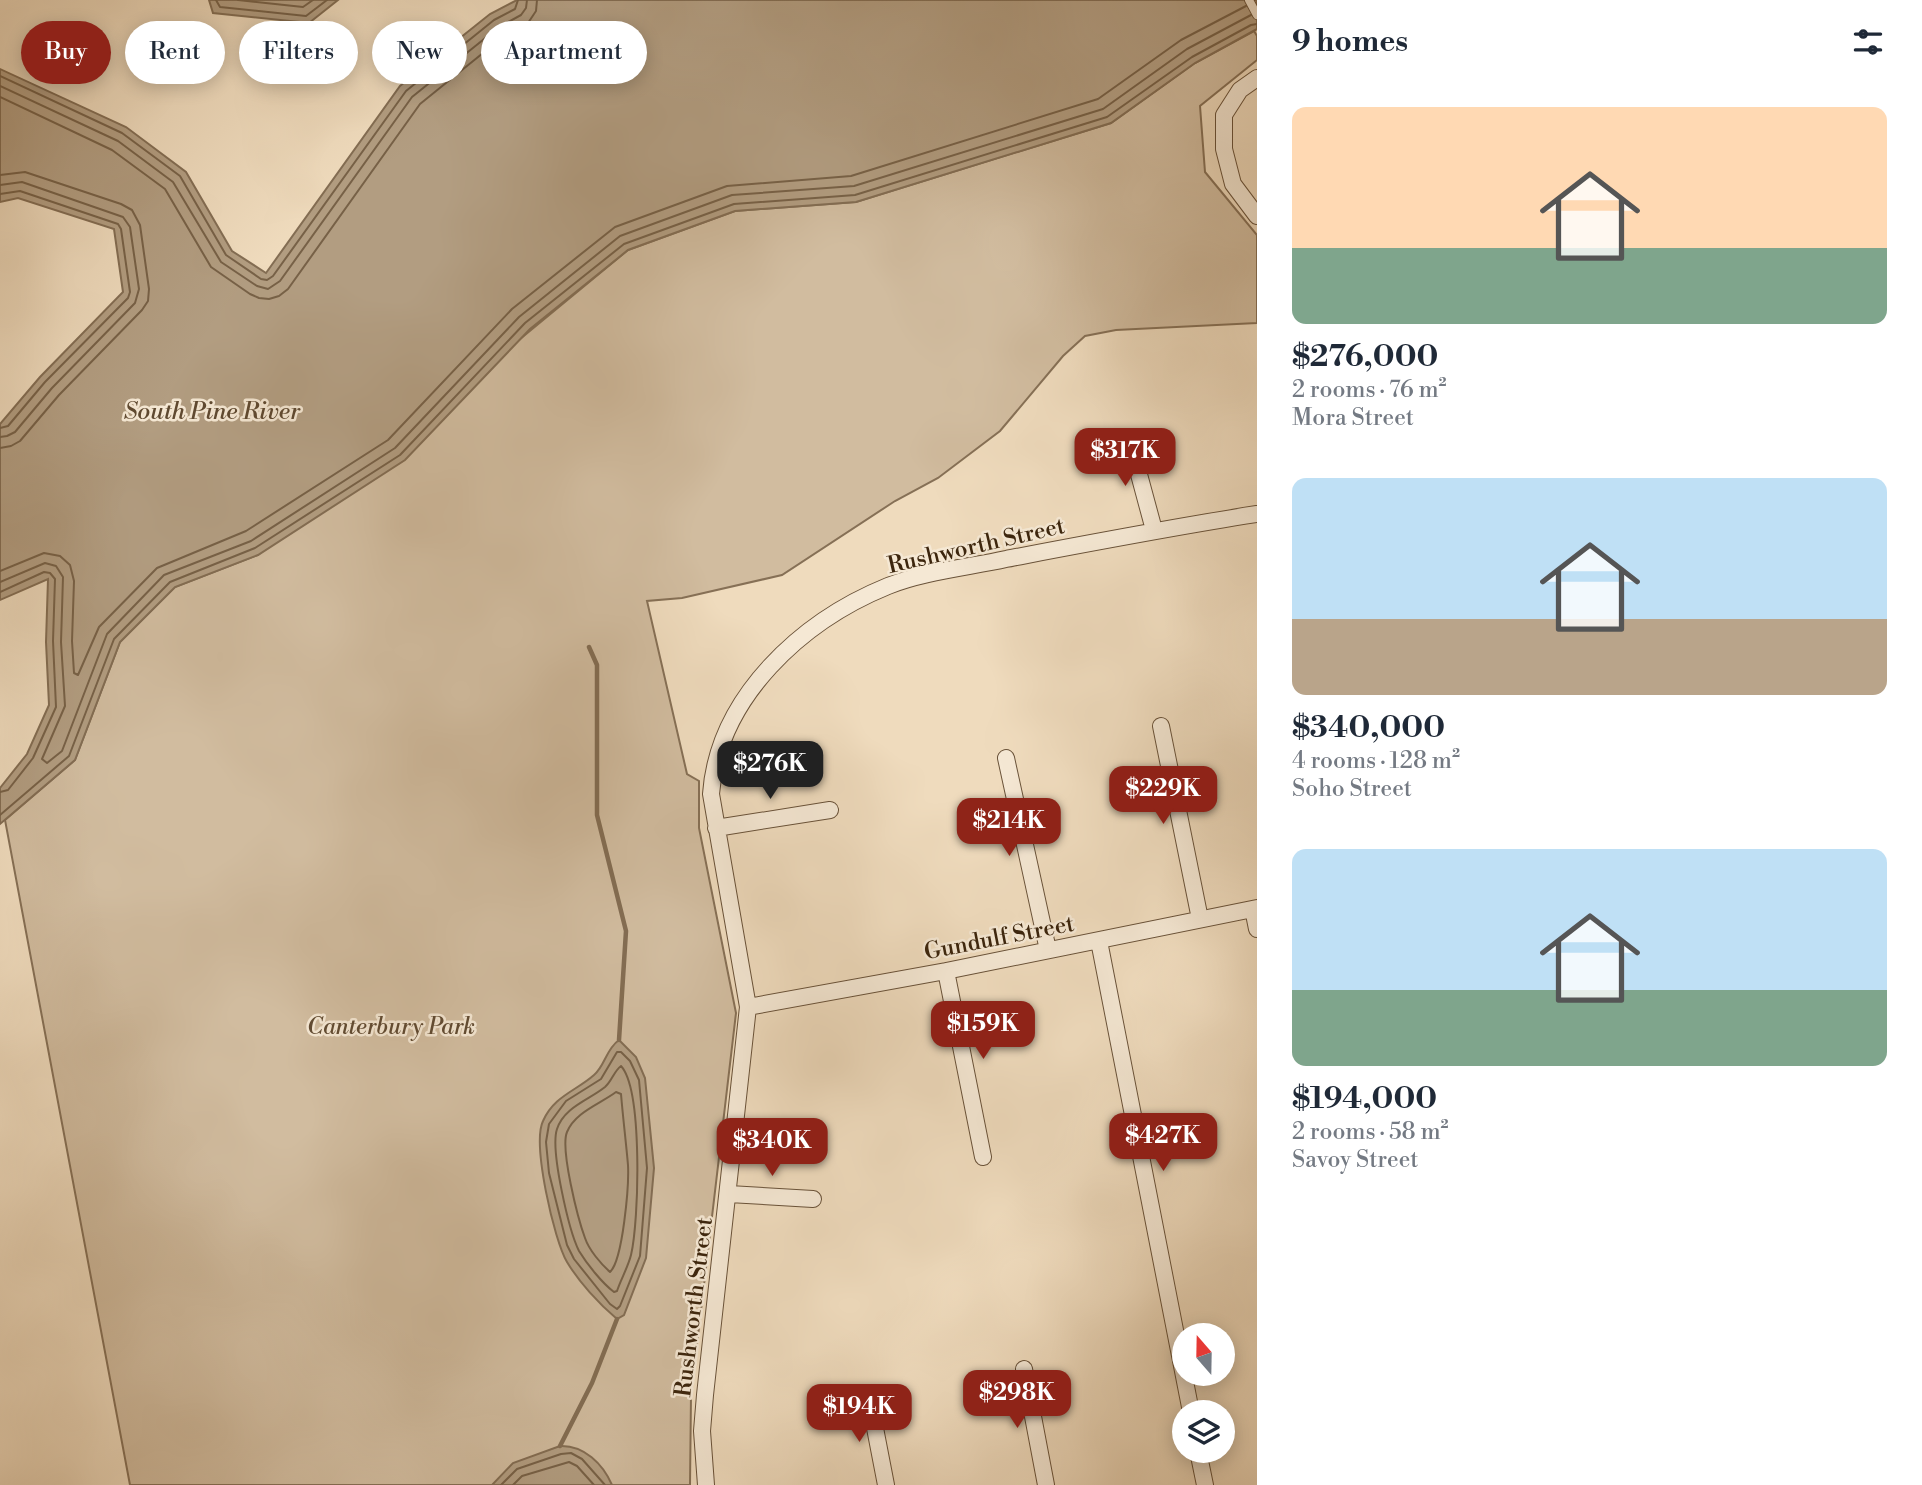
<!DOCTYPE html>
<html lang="en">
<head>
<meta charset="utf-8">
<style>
  body { margin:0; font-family:"Libre Bodoni",serif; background:#f2f2f3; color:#1f2937; height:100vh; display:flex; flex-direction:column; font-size:26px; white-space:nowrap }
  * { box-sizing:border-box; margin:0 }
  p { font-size:23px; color:#747a83 }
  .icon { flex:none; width:38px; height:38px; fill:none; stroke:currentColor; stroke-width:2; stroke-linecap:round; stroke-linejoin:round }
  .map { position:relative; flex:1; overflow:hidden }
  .side { display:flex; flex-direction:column; background:#fff; width:665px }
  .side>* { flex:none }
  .banner { position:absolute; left:21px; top:21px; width:665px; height:63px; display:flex; gap:14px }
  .needle { width:46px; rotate:340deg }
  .buttons { position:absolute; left:1172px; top:1323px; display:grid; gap:14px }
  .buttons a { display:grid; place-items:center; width:63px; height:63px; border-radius:50%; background:#fff; box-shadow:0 4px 18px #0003; font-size:35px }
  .price { position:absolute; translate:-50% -60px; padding:0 16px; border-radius:14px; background:#8f2418; color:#fff; font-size:23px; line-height:46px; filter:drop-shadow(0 2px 4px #0008) }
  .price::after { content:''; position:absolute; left:50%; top:42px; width:21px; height:16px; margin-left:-10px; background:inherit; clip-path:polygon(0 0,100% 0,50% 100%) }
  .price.active { background:#222; color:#fff }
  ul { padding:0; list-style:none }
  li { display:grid; align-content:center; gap:14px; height:371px; padding:0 35px }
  li span { display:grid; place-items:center; height:217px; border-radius:14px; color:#555 }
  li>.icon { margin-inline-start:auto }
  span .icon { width:126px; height:126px; fill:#fffc; stroke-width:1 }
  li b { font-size:30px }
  h2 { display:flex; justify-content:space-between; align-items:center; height:84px; padding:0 35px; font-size:30px }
  .tag { padding:0 24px; border-radius:32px; background:#fff; box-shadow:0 4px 18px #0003; font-size:24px; line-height:63px }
  .tag.active { background:#8f2418; color:#fff }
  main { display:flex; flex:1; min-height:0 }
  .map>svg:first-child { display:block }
  .green { fill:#d1bc9f; stroke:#867056; stroke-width:2 }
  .water { fill:#b29d81; stroke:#836d53; stroke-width:2 }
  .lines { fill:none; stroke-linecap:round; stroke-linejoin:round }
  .shore { stroke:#776147; stroke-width:2 }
  .stream { stroke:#836d53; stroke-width:4.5 }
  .lane-casing { stroke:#695239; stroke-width:10 }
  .street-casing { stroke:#695239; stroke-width:18 }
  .lane { stroke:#f5e8d4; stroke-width:8 }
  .street { stroke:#f5e8d4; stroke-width:16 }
  .labels { text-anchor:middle; stroke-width:5; stroke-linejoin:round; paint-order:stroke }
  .street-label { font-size:23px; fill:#3c250d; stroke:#f5e8d4 }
  .park-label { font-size:23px; font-style:italic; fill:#614b32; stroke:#f5e8d4 }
  .water-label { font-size:24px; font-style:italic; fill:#5f4930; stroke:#f5e8d4 }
</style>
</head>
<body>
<main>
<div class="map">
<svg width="1257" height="1485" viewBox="0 0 1257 1485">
  <rect width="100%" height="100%" fill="#efdbbd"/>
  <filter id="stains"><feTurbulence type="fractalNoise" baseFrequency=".00286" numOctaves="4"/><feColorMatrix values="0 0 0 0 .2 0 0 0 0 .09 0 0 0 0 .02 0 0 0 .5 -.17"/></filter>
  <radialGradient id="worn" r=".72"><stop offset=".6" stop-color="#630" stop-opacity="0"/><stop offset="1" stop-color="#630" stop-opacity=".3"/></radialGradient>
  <path class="green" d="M1254 31 1257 36V60L1200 106 1205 172 1257 235V323L1116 330 1085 336 1063 356 1000 431 938 478 895 501 782 575 682 598 647 601 687 774 699 781V828L736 1013 691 1395 690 1485H130L5 820 75 760 120 642 175 587 258 555 628 250 735 211 856 202 1111 123 1195 63Z"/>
  <path class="water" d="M209 0H338L309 23 213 13Z
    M517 0H1257V29L1195 63 1111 123 856 202 735 211 628 250 530 329 405 460 258 555 175 587 120 642 75 760 0 824V788L27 754 49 705 46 642 48 579 0 600V424L40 377 123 292 114 229 18 198 0 202V69L126 127 186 172 232 251 266 273 400 86 490 14Z
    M619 1040 636 1057 645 1078 654 1168 646 1258 624 1315 617 1319C599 1304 579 1282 567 1262 554 1240 532 1144 543 1121 554 1096 576 1091 594 1075 605 1066 606 1049 619 1040Z
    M560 1446C584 1445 603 1464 612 1485H492L513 1463Z"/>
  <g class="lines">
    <path class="shore" d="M216 0 220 7 306 16 327 0
      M238 0 303 7 313 0
      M0 76 122 133 180 176 226 255 261 279 267 280 273 276 406 91 494 20 515 9 518 0
      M0 86 118 141 173 182 221 262 257 286 268 289 280 281 412 97 499 27 521 15 526 8 527 0
      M0 97 112 150 165 189 211 267 250 294 259 298 269 299 279 296 288 289 420 104 504 36 528 23 536 11 537 0
      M0 175 25 172 121 204 132 210 140 225 149 289 148 301 142 310 59 395 20 441 11 446 0 448
      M0 185 22 182 123 217 130 227 139 289 135 303 52 388 15 432 7 436 0 437
      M0 194 20 191 118 224 121 229 130 292 128 298 45 382 8 426 0 428
      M0 571 44 553 60 556 70 565 74 581 72 641 74 673 78 675 99 627 157 568 246 531 388 440 512 309 615 227 727 186 851 176 1098 99 1181 40 1246 6
      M0 582 45 563 56 566 63 577 61 642 65 706 42 759 47 763 62 751 107 634 164 575 251 541 395 448 519 317 620 236 732 195 854 186 1103 109 1187 49 1251 15
      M0 592 44 572 50 573 55 579 53 641 56 707 33 758 8 790 0 792
      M0 815 69 756 114 639 170 582 255 548 400 455 525 323 624 244 734 204 855 195 1107 117 1192 57 1251 25 1257 24
      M617 1052H621L630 1061 639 1080 647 1168 640 1256 620 1306 617 1309 610 1304 574 1259 567 1245 549 1173 546 1142 549 1124 566 1101 601 1079Z
      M621 1066C643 1090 639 1222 631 1255 628 1267 621 1279 617 1291L614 1292C602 1283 587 1264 579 1251 569 1231 550 1150 557 1129 564 1107 589 1100 605 1087 612 1081 614 1071 621 1066Z
      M616 1092 621 1094C623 1118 626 1142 628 1165 629 1185 623 1260 610 1272 601 1264 589 1250 585 1238 578 1219 560 1149 567 1132 575 1112 600 1104 616 1092Z
      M501 1485 517 1469 561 1454 571 1453 582 1459 605 1485
      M513 1485 522 1476 569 1462 577 1466 594 1485"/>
    <path class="stream" d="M589 647 597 665V815L626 931 619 1040
      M560 1446 592 1383 617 1319"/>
    <defs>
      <path id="lane" d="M1249 0 1257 15"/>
      <path id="street" d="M1257 78 1240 90 1224 115V149L1233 184 1257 216
        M1117 437 1137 467 1154 530
        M1161 726 1200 919
        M1006 758 1048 950
        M716 828 830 810
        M1253 909 1257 929
        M1099 941 1191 1412
        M946 971 983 1157
        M748 1007 946 971 1257 908
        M729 1194 813 1199
        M1024 1369 1046 1485
        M869 1397 886 1485
        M1198 1451 1205 1485
        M706 1485 702 1431 705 1395 748 1007 711 794C718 697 802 621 888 586 922 572 970 567 1006 559 1090 543 1173 527 1257 514"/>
    </defs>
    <use href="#lane" class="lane-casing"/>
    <use href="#street" class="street-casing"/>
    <use href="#lane" class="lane"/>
    <use href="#street" class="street"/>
  </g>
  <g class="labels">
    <g class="street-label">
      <text transform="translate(976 545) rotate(-13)" y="8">Rushworth Street</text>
      <text transform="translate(999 937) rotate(-11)" y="8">Gundulf Street</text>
      <text transform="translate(693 1307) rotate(-83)" y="8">Rushworth Street</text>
    </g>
    <g class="park-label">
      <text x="391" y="1034">Canterbury Park</text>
    </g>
    <g class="water-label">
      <text x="212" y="419">South Pine River</text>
    </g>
  </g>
  <rect width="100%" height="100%" filter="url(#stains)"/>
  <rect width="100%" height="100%" fill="url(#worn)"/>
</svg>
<div class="buttons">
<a><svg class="needle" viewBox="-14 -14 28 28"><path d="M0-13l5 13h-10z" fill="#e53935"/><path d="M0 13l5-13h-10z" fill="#747a83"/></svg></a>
<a><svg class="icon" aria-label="layers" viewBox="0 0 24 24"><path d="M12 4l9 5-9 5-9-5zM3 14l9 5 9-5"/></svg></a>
</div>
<b class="price" style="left:1125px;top:488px">$317K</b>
<b class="price active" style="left:770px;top:801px">$276K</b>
<b class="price" style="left:1163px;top:826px">$229K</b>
<b class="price" style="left:1009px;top:858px">$214K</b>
<b class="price" style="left:983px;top:1061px">$159K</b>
<b class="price" style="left:1163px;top:1173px">$427K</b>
<b class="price" style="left:772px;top:1178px">$340K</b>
<b class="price" style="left:1017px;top:1430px">$298K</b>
<b class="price" style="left:859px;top:1444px">$194K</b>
<div class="banner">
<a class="tag active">Buy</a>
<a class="tag">Rent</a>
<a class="tag">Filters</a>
<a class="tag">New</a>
<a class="tag">Apartment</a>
</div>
</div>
<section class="side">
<h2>9 homes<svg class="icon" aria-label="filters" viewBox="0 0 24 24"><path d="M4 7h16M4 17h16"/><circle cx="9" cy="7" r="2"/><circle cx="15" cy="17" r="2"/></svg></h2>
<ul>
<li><span style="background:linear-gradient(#ffd9b3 65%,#7fa58c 0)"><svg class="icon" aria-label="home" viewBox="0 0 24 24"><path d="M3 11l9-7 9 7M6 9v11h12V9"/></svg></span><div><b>$276,000</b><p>2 rooms · 76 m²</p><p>Mora Street</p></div></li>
<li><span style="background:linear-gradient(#bfe0f5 65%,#b9a48a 0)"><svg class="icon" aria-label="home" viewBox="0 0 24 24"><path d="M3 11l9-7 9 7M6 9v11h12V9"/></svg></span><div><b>$340,000</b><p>4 rooms · 128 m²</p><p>Soho Street</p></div></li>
<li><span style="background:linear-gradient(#bfe0f5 65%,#7fa58c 0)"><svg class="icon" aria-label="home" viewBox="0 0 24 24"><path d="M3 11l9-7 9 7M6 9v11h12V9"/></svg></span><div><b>$194,000</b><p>2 rooms · 58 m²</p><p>Savoy Street</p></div></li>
</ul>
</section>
</main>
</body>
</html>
